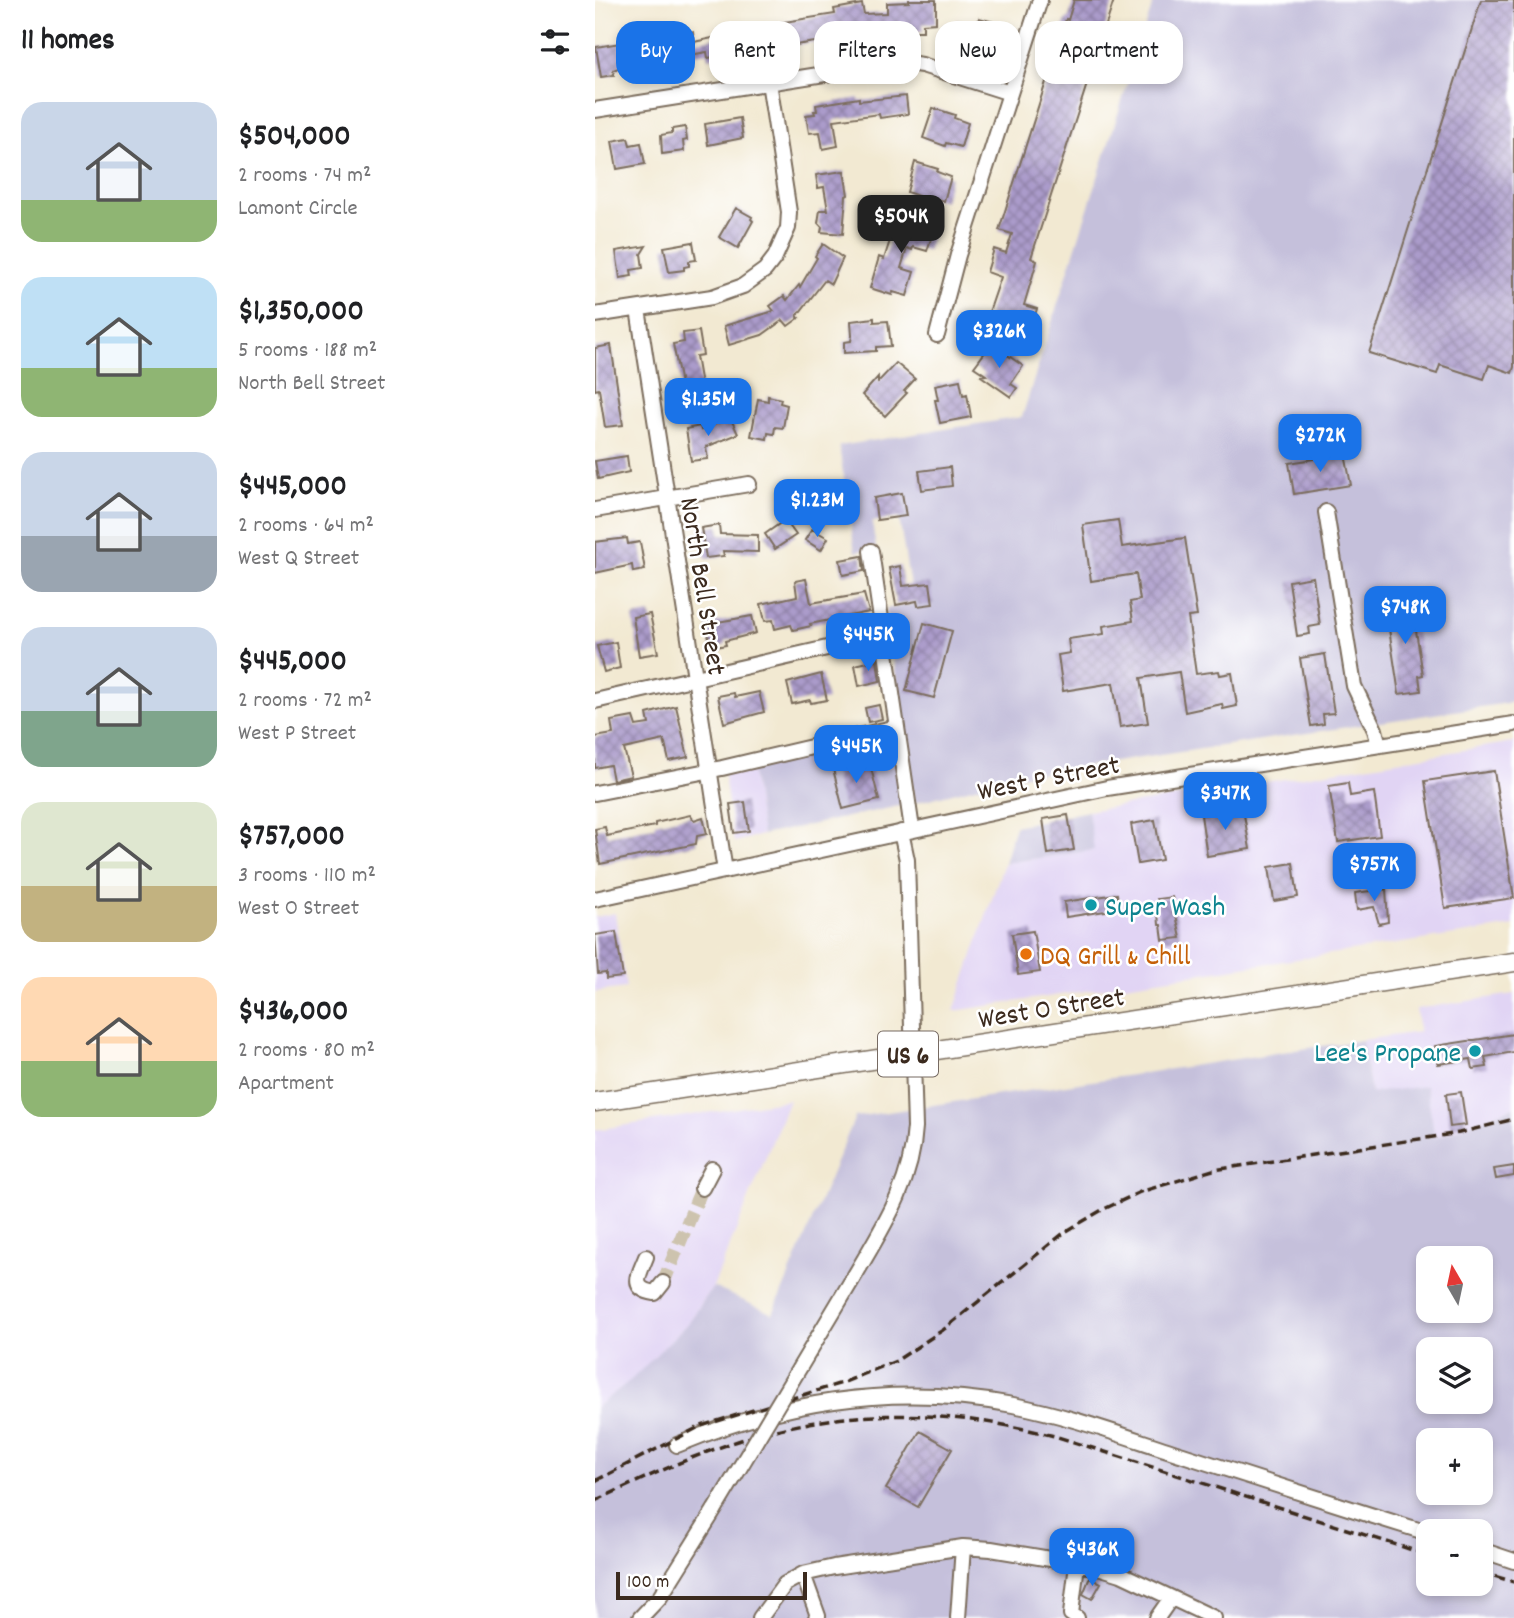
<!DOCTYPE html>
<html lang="en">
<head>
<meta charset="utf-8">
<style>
  body { margin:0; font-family:Dekko,sans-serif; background:#f2f2f2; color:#202124; height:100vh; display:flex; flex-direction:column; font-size:26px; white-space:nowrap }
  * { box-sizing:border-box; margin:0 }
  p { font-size:23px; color:#757577 }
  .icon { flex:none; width:38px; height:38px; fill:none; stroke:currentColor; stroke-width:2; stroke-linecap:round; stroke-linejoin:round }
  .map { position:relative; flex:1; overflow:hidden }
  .panel { display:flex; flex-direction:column; background:#fff; width:595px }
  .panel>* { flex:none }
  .banner { position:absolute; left:21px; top:21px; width:665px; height:63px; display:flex; gap:14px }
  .needle { width:46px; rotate:351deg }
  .fabs { position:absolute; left:821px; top:1246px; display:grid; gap:14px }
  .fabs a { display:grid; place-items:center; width:77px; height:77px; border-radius:14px; background:#fff; box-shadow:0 4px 10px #0003; font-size:35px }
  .scale { position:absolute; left:21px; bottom:18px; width:191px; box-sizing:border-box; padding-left:7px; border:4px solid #3b2a1e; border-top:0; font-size:19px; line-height:24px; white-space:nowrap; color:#3b2a1e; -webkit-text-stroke:5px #fff; paint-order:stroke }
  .price { position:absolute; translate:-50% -60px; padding:0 16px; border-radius:14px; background:#1a73e8; color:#fff; font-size:23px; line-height:46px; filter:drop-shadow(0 2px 4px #0008) }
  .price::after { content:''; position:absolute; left:50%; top:42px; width:21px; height:16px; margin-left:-10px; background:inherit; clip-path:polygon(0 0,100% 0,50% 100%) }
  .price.current { background:#222; color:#fff }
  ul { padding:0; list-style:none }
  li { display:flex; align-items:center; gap:21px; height:175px; padding:0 21px }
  li span { display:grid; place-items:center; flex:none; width:196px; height:140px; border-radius:21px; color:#555 }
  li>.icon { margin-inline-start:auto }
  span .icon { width:84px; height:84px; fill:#fffc; stroke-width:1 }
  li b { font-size:30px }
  h2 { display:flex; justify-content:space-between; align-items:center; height:84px; padding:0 21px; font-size:30px }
  .chip { padding:0 24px; border-radius:21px; background:#fff; box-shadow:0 4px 10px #0003; font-size:24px; line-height:63px }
  .chip.current { background:#1a73e8; color:#fff }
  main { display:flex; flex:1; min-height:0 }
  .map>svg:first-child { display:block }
  .built { fill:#e1d4f4 }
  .industrial { fill:#c5c0db; fill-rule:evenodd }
  .building { fill:url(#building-cross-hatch) }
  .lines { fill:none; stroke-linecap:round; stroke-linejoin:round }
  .minor-tunnel { stroke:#cdc3ae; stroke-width:14; stroke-dasharray:14 7; stroke-linecap:butt }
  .minor-casing { stroke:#7b6d5d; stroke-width:18 }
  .major-casing { stroke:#7b6d5d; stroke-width:21 }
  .minor { stroke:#fff; stroke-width:14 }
  .major { stroke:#fff; stroke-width:18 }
  .rail { stroke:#3b2a1e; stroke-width:3.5; stroke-dasharray:10 5; stroke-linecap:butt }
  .minor-bridge-casing { stroke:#7b6d5d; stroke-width:18; stroke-linecap:butt }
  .minor-bridge { stroke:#fff; stroke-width:14 }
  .culture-dot { fill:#0f9aa8; stroke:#fff; stroke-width:2.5 }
  .food-dot { fill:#e8710a; stroke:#fff; stroke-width:2.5 }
  .labels { text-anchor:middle; stroke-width:5; stroke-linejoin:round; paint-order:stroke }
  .shield { fill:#fff; stroke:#766a62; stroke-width:2 }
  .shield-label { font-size:26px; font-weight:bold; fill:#3b2a1e }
  .street-label { font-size:28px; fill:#3b2a1e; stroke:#fff }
  .culture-label { font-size:28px; fill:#0d838f; stroke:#fff; text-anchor:start }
  .food-label { font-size:28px; fill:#c56008; stroke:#fff; text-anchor:start }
</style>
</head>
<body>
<main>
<section class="panel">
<h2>11 homes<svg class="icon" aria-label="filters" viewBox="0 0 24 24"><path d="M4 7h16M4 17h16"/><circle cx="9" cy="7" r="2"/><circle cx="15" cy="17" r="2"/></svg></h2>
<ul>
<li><span style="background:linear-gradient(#c9d6e8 70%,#8fb573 0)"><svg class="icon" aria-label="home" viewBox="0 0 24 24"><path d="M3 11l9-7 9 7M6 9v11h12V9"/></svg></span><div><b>$504,000</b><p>2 rooms · 74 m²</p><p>Lamont Circle</p></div></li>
<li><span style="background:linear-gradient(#bfe0f5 65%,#8fb573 0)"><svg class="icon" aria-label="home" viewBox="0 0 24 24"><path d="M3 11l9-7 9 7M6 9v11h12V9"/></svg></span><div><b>$1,350,000</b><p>5 rooms · 188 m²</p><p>North Bell Street</p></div></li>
<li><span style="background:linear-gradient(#c9d6e8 60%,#9aa5b1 0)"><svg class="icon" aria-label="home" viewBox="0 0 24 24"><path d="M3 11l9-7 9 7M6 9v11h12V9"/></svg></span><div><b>$445,000</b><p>2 rooms · 64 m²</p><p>West Q Street</p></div></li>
<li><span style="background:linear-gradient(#c9d6e8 60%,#7fa58c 0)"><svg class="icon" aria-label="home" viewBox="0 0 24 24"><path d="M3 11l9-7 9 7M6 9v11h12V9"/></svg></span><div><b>$445,000</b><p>2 rooms · 72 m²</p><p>West P Street</p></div></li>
<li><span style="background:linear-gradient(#dfe7d0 60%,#c2b280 0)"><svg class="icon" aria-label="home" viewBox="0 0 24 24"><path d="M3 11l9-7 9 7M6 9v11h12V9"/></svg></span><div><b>$757,000</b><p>3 rooms · 110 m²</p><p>West O Street</p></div></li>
<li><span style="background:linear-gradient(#ffd9b3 60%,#8fb573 0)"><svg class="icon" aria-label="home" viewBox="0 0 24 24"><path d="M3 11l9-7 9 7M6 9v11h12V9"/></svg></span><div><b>$436,000</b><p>2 rooms · 80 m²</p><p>Apartment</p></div></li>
</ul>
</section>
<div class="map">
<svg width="919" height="1618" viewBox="0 0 919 1618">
  <defs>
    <pattern id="building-cross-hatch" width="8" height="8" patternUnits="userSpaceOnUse" patternTransform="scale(1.75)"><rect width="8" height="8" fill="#ab9bcb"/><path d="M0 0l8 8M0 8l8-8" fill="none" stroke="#8c7fa4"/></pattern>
  </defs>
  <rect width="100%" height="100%" fill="#fff"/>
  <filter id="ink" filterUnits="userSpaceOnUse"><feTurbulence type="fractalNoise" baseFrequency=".0143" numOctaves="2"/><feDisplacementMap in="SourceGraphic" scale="14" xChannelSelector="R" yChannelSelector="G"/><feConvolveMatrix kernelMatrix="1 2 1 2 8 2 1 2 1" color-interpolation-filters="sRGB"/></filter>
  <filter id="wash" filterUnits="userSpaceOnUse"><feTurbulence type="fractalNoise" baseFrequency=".00686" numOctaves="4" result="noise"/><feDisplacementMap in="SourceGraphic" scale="28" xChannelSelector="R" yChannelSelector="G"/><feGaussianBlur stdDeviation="1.57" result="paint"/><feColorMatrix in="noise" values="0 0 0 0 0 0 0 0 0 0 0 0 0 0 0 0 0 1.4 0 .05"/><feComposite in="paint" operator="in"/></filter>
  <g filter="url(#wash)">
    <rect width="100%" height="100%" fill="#f2e9d2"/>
    <path class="built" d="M919 742V926L359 1011 409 863 498 850 493 811Z
      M156 764 167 835 139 842 128 770Z
      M20 913 31 988 0 992V917Z
      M919 994V1107L840 1138 776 1093 767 1040 824 1032 821 1009Z
      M194 1100 118 1287 94 1322 37 1380 0 1408V1130Z"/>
    <path class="industrial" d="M559 0H919V702L419 777 319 803 291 609 318 604 304 518 277 522 281 548 260 552 244 446 427 417Z
      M298 731 309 805 167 835 156 764Z
      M493 811 499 850 409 863 420 826Z
      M767 1040 776 1093 831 1086 840 1138 919 1107V1618H0V1408L37 1379 94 1322 118 1287 178 1314 260 1117ZM833 1258H886V1311H833ZM833 1349H886V1402H833ZM833 1440H886V1493H833ZM833 1531H886V1584H833Z"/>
    <g id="blocks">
      <path class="building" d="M314 0H341V23L328 24V31H314V28L288 30 287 28 276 29V25L253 28 254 37 173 49 170 25 240 14 239 9 267 4 269 14 292 13V3L314 2Z
        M479 0H519L436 258 442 261 429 305 442 309 432 338 403 329 405 325 391 321 406 277 392 272 399 249 411 253 417 234 404 230 471 19 473 20Z
        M886 0H919V367L917 373 894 365 889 379 845 365 842 374 774 353Z
        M384 18 406 24 401 40 391 37 387 50 356 40 362 20 382 26Z
        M98 32 99 42 145 32 148 48 136 50V54L113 58 112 52 89 56 90 64 67 69 50 71 49 63 27 67 18 70 19 75 6 77 1 47 37 41 36 39Z
        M311 96 313 114 285 118 284 114 239 120 243 146 228 149 225 132 214 133 211 115 220 114 219 111H222L221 105 264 98V101Z
        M338 108 360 115 359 118 373 123 366 147 351 143 350 146 328 138Z
        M145 118 148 138 113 145 110 124Z
        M90 127 92 140 88 141 89 151 67 154 66 135 77 133V129Z
        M33 138 35 145 46 143 50 164 22 169 17 141Z
        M320 162 343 169 342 172 356 177 349 201 335 197 334 200 312 192Z
        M249 171 253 195 251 196 248 234 226 232 227 227 223 223 225 210H233L229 187 223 188 221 175Z
        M141 208 157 217 156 219 158 221 143 248 124 237Z
        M304 213 327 220 326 223 340 227 332 251 318 247 317 250 312 248 306 268 319 272 312 296 298 292 297 295 275 288 284 257 289 259Z
        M98 242 101 260 94 261V266L89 267V270L74 272 69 247Z
        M228 244 248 258 236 284 230 280 202 316 204 318 193 326 188 320 167 335 134 345 129 326 179 311 175 306 189 296 192 300 204 285 205 287 222 258 220 256Z
        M51 246 46 254 48 268 36 270 37 276 25 278 21 251Z
        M279 318V322L293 321 296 346 281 347V351L249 353V342L256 341 257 336 256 321Z
        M104 331 108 355 101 356 107 391 88 394 78 344 89 342 88 333Z
        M16 345 28 425 10 427 4 389 0 390V348Z
        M394 347 405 355 408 352 428 366 416 384 422 388 416 397 386 376 391 375 379 367Z
        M301 363 320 379 309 391 312 393 290 416 267 395 283 377V382Z
        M365 380 368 395 372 394 376 417 345 423 340 400H343L340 385Z
        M139 393 141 408 126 410 123 395Z
        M173 396 186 399 185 403 192 405 188 428 180 427 179 434 173 433 172 439 156 436 163 399 173 401Z
        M135 417 143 434 111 447 113 459 96 461 91 429 105 426 106 430Z
        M750 454 756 485 699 494 694 463Z
        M32 456 34 472 3 479 0 461Z
        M355 467 357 486 327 490 324 471Z
        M203 483 236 484 235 511 206 510 222 499 202 498Z
        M307 493 311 516 282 520 279 498Z
        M190 520 201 535 180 549 170 534Z
        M523 520 527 547 590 538 602 616 593 617 601 674 624 671 625 675 637 673 642 706 628 709 627 704 590 712 584 672 546 678 553 723 525 727 518 683 468 691 463 655 475 653 473 639 509 634 508 626 538 621 535 602 545 600 541 574 496 581 488 525Z
        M124 525 125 534 163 535V552L128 551 129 556 111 558 106 528Z
        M217 529 233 538 226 550 210 540Z
        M32 538 33 544 45 542 50 570 38 572 37 565 0 573V542Z
        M267 556 269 571 248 575 245 560Z
        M305 566 308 586 335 583 338 604 323 606 322 601 301 605 294 568Z
        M718 577 725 625 714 627 715 634 702 636 694 581Z
        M211 579 216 603 269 594 274 612 215 624 216 626 198 630 196 625 180 629 178 620 170 621 166 604 202 596 200 581Z
        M816 599 828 675 824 676 826 691 804 694 790 603Z
        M55 614 63 653 44 656 38 617Z
        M157 616 161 633 130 641 131 645 116 648 111 624Z
        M329 623 357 631 339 698 311 691Z
        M21 642 25 668 9 672 2 646Z
        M730 654 739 713 728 714 729 724 716 726 705 658Z
        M282 660 285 681 264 686 260 665Z
        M226 674 232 700 216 703 215 700 197 704 192 683Z
        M164 692 169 712 129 723 123 696 139 693 140 697Z
        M284 705 287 719 273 722 270 708Z
        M81 706 93 757 74 761 69 740 29 749 36 776 18 780 15 765 0 768V737L18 734 16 721 38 717 41 726 54 724 52 714Z
        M274 760 284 800 248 809 238 769Z
        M899 771 919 898 850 908 830 781Z
        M753 783 755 796 779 792 785 836 743 842 734 786Z
        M150 802 154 831 139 833 135 804Z
        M648 809 655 849 612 856 606 815Z
        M95 815 99 820 108 817 112 834 102 836 101 844 5 864 0 829 10 827 12 836 60 826V823Z
        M473 815 479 850 453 854 448 819Z
        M560 820 567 860 543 864 536 824Z
        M698 863 703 897 679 901 674 867Z
        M791 889 793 922 784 924 779 907 762 910 760 893Z
        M522 894 524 909 471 917 469 902Z
        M577 897 586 938 568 940 566 925H564L562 899Z
        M438 931 445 972 423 975 417 934Z
        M21 932 28 977 11 979V973L3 974 0 935Z
        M919 1034V1052L890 1057 892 1067 878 1069 876 1059 843 1064 840 1046Z
        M866 1092 871 1125 855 1127 851 1094Z
        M919 1166V1176L901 1179 899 1169Z
        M325 1431 357 1449 323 1507 291 1489Z
        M495 1577 506 1583 497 1599 488 1594Z"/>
    </g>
  </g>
  <g filter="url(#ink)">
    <use href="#blocks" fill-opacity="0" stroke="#7b6d5d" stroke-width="2"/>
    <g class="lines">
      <path class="minor-tunnel" d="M68 1283 107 1188"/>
      <defs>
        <path id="minor" d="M0 110 306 62 327 65 415 93
          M43 309 130 871
          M0 315 117 297 148 286 170 270 180 257 193 228 194 212 174 82
          M342 335 363 255 445 0
          M0 510 154 484
          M731 512 759 686 780 730 784 745
          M276 551 317 829
          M0 701 289 635
          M0 793 127 768 302 727
          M0 899 512 788 919 724
          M107 1188 117 1169
          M51 1257C44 1275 34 1289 60 1293L68 1283
          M205 1367C225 1334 244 1302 263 1270 290 1224 317 1182 320 1127L312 860 306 832
          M82 1445C190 1400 302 1383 418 1405 476 1416 534 1438 591 1456 671 1482 752 1508 833 1533
          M886 1550 919 1561
          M482 1564 476 1614 482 1618
          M208 1574 223 1616 221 1618
          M45 1618 65 1597 120 1509
          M165 1618 190 1584 208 1574 239 1567 368 1547 396 1549 503 1567 526 1574 619 1618
          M363 1618 368 1547
          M562 1618 576 1598"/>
        <path id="major" d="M0 1102 919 962"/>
      </defs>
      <use href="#minor" class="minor-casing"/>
      <use href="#major" class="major-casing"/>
      <use href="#minor" class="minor"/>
      <use href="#major" class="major"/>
      <path class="rail" d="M0 1481 106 1426 247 1383 301 1361 348 1330 470 1232 507 1210 545 1192 618 1170 864 1133 919 1119
        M0 1501C47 1479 94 1457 143 1441 248 1406 357 1409 463 1437L833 1555
        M886 1572 919 1582"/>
      <defs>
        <path id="minor-bridge" d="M120 1509 205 1367"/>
      </defs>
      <use href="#minor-bridge" class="minor-bridge-casing"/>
      <use href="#minor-bridge" class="minor-bridge"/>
    </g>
  </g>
  <g class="culture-dot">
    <circle cx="496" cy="905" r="7"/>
    <circle cx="880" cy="1051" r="7"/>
  </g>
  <circle class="food-dot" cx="431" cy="954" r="7"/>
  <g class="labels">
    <rect class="shield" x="283" y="1031.5" width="60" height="45" rx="5"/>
    <g class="shield-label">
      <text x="313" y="1063">US 6</text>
    </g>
    <g class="street-label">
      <text transform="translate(110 586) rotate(81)" y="10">North Bell Street</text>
      <text transform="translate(453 776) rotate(-11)" y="10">West P Street</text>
      <text transform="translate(456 1006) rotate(-9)" y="10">West O Street</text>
    </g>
    <g class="culture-label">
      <text x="510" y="915">Super Wash</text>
      <text x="866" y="1061" text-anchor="end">Lee's Propane</text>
    </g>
    <g class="food-label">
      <text x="445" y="964">DQ Grill &amp; Chill</text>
    </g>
  </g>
</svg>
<div class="fabs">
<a><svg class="needle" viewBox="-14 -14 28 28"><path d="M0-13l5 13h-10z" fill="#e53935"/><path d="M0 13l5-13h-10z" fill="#757577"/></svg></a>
<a><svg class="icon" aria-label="layers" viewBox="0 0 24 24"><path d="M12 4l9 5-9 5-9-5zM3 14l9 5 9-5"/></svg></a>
<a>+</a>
<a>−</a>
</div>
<div class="scale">100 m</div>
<b class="price current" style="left:306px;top:255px">$504K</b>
<b class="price" style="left:404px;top:370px">$326K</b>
<b class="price" style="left:113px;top:438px">$1.35M</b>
<b class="price" style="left:725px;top:474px">$272K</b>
<b class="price" style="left:222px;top:539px">$1.23M</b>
<b class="price" style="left:810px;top:646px">$748K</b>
<b class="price" style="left:273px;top:673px">$445K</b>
<b class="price" style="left:261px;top:785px">$445K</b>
<b class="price" style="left:630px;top:832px">$347K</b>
<b class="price" style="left:779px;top:903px">$757K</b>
<b class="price" style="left:497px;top:1588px">$436K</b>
<div class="banner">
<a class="chip current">Buy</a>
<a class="chip">Rent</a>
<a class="chip">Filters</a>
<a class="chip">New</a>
<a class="chip">Apartment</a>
</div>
</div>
</main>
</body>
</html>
